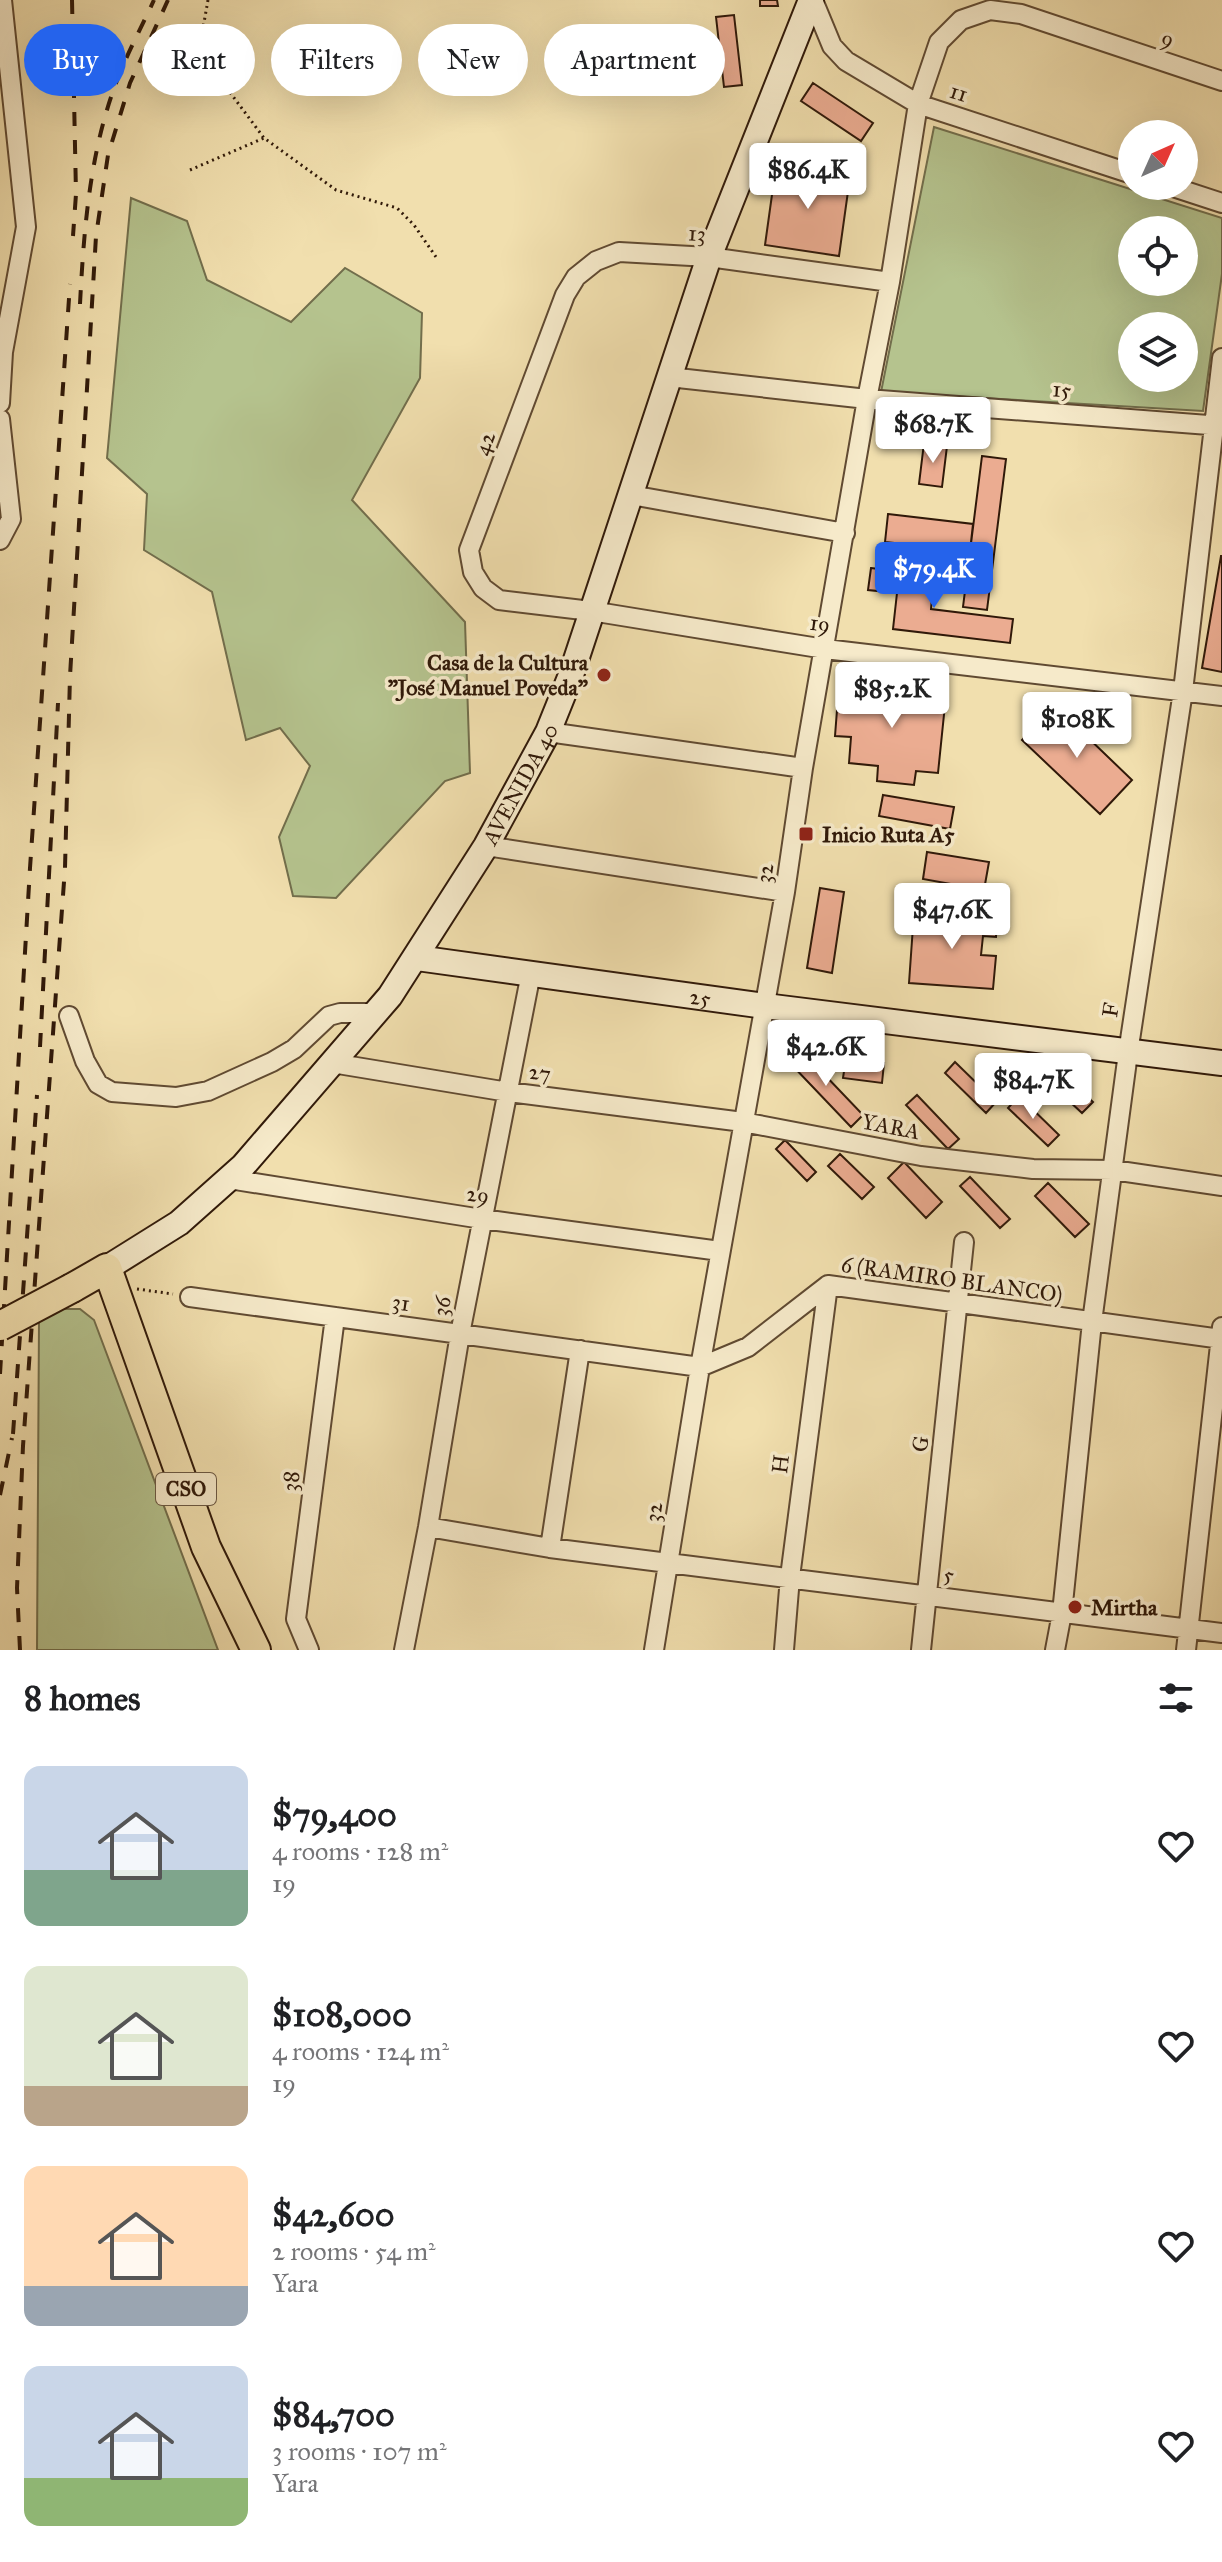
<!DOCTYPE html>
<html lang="en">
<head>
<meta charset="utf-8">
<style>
  body { margin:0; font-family:"IM FELL Great Primer",serif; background:#f6f6f6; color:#202124; height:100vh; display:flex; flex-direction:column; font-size:30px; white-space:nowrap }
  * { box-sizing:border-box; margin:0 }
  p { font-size:26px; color:#757577 }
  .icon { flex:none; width:44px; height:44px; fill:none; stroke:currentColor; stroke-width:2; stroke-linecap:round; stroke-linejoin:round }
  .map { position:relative; height:1650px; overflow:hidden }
  .side { display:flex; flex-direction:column; background:#fff; flex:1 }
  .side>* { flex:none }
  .top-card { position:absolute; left:24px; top:24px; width:800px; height:72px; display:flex; gap:16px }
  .needle { width:52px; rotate:45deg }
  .buttons { position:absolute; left:1118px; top:120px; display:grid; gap:16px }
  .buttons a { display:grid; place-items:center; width:80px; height:80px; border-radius:50%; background:#fff; box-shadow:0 8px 32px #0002; font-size:40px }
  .price { position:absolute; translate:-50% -68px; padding:0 18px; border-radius:8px; background:#fff; color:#222; font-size:26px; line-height:52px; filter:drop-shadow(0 2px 4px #0008) }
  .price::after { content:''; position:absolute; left:50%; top:48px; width:24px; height:18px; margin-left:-12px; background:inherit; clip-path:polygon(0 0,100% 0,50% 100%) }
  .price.on { background:#2563eb; color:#fff }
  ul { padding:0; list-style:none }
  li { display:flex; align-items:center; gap:24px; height:200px; padding:0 24px }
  li span { display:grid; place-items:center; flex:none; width:224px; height:160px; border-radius:16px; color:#555 }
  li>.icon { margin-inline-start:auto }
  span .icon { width:96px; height:96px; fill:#fffc; stroke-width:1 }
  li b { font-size:34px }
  h2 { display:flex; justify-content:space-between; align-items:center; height:96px; padding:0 24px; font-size:34px }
  .tag { padding:0 28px; border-radius:36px; background:#fff; box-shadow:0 8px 32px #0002; font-size:28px; line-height:72px }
  .tag.on { background:#2563eb; color:#fff }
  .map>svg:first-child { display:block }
  .green { fill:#b5c38e; stroke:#726e4c; stroke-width:2; fill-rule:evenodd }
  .building { fill:#ebac91; stroke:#301909; stroke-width:2 }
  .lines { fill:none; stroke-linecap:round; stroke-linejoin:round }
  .street-casing { stroke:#604a32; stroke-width:22 }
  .secondary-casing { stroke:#301909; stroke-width:28 }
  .primary-casing { stroke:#301909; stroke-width:32 }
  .path { stroke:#301909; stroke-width:3; stroke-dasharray:2 4; stroke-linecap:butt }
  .street { stroke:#f6eaca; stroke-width:18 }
  .secondary { stroke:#f6eaca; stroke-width:24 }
  .primary { stroke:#f1dfae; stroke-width:28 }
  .rail { stroke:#301909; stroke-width:4; stroke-dasharray:14 14; stroke-linecap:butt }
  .primary-bridge-casing { stroke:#301909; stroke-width:32; stroke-linecap:butt }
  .primary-bridge { stroke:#f1dfae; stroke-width:28 }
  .poi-dot { fill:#8f2418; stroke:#f6eaca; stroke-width:3 }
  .labels { text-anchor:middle; stroke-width:7; stroke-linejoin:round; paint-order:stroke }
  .shield { fill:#f6eaca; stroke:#6b5843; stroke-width:2 }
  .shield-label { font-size:20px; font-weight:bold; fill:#301909 }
  .street-label { font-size:22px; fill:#301909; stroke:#f6eaca }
  .poi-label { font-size:22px; font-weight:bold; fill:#301909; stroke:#f6eaca; text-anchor:start }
</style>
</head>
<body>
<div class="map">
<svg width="1222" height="1650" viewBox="0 0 1222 1650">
  <rect width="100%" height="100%" fill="#f1dfae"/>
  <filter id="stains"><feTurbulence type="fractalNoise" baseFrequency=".0025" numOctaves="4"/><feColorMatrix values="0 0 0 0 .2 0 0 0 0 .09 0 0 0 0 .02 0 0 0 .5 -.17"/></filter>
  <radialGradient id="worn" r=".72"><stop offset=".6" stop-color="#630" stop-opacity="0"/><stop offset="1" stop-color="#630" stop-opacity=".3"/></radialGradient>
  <path class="green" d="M934 127 1222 218V274L1203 411 881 392ZM1132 230H1184V282H1132ZM1132 326H1184V378H1132Z
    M131 198 187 221 207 280 291 322 345 268 422 313 420 378 352 500 465 622 470 773 445 781 336 898 293 896 279 837 310 766 280 728 246 740 212 592 144 550 147 494 107 458Z
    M57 1309H80L94 1320 218 1650H37L39 1321Z"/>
  <path class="building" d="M760 0H777L778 6H760Z
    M734 15 742 85 724 87 716 17Z
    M813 83 873 123 861 141 801 101Z
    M776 166 850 177 839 256 765 245Z
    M924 443 947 446 942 487 919 484Z
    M982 456 1006 459 987 610 963 607Z
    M888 514 973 524 970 551 885 542Z
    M1221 556H1222V672L1202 668Z
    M871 568 934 576 931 609 1013 619 1010 643 893 629 897 593 868 590Z
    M839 684 946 695 938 773 916 771 914 785 877 781 878 766 849 763 851 737 835 736Z
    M1055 706 1132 780 1100 814 1022 740Z
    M883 795 954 807 950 829 879 816Z
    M927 852 989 862 984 890 923 879Z
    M820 888 844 892 832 973 807 968Z
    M914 912 997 918 996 937 983 936 981 955 996 956 993 989 909 983Z
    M801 1050 863 1115 851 1127 789 1062Z
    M846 1058 884 1063 882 1083 843 1078Z
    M1050 1061 1093 1102 1082 1113 1039 1073Z
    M955 1062 996 1102 986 1113 945 1073Z
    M917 1095 959 1139 948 1149 906 1105Z
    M1019 1096 1059 1135 1048 1146 1008 1108Z
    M785 1140 816 1172 807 1181 776 1149Z
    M840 1154 874 1187 862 1199 828 1166Z
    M904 1162 942 1202 926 1218 888 1178Z
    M970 1177 1010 1219 1000 1228 960 1186Z
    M1048 1183 1089 1224 1075 1237 1035 1196Z"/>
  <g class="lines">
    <defs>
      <path id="street" d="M813 0 832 46 846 61 918 104 1132 174
        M1170 186 1222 203
        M890 282 709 257 619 252 596 261 576 277 565 295 469 550 473 572 483 588 499 600 591 611 825 649 1222 696
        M669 377 867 399 1222 426
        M0 403 3 352 26 227 2 0
        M0 419 11 519 0 540
        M631 495 845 533
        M548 732 803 768
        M486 846 785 892
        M69 1016 85 1061 98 1084 112 1092 176 1097 208 1091 272 1062 294 1049 329 1016 340 1013H375
        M332 1063 508 1092 743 1122 921 1156 1033 1169 1113 1170 1222 1186
        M229 1179 482 1219 720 1251
        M190 1297 700 1367 748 1347 828 1285 1222 1339
        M428 1527 550 1548 1222 1633
        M550 1548 580 1350
        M309 1650 296 1619 335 1317
        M404 1650 428 1527 460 1334 531 973
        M654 1650 700 1367 785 892 803 768 867 399 890 282 918 104 939 42 961 20 990 10 1021 14 1222 81
        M784 1650 790 1577 828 1285
        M921 1650 964 1242
        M1055 1650 1062 1613 1092 1322 1128 1053 1183 691 1222 358
        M1186 1650 1222 1327"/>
      <g id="secondary">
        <path id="s1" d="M417 958 765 1006 1222 1063"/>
        <path id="s2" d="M107 1268 179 1223 243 1166 390 996 486 846 548 732 571 675 709 257 811 0"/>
      </g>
      <path id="primary" d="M72 1288 107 1268 206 1547 256 1650"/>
    </defs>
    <use href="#street" class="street-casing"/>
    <use href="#secondary" class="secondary-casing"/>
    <use href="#primary" class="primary-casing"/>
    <path class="path" d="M208 0 200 45 220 79 264 138 336 190 397 208 414 225 436 257
      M190 170 264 138
      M137 1289 173 1294"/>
    <use href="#street" class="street"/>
    <use href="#secondary" class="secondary"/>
    <use href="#primary" class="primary"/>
    <path class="rail" d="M72 0 76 194 73 236
      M80 304C84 227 90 146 120 73 130 48 143 24 154 0
      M40 1047 58 703
      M0 1374 30 868 70 284
      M13 1434 37 1095
      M0 1495 12 1438
      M20 1650 17 1588 23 1446 65 868 70 676 96 236 108 155 130 83 168 0"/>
    <defs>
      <path id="primary-bridge" d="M0 1326 72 1288"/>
    </defs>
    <use href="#primary-bridge" class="primary-bridge-casing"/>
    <use href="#primary-bridge" class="primary-bridge"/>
  </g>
  <g class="poi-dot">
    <circle cx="604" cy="675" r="8"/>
    <rect x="798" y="826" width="16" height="16" rx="4"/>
    <circle cx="1075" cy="1607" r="8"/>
  </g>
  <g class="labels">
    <rect class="shield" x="156" y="1473" width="60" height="32" rx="6"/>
    <g class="shield-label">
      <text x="186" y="1496">CSO</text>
    </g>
    <g class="street-label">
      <text transform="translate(1168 38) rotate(19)" y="8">9</text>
      <text transform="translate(959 92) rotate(18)" y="8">11</text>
      <text transform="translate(697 233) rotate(4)" y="8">13</text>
      <text transform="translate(1062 389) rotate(4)" y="8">15</text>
      <text transform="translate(484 443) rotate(-69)" y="8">42</text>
      <text transform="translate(820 623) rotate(8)" y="8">19</text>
      <text dy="8" stroke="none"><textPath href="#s2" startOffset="644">AVENIDA 40</textPath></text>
      <text transform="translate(764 873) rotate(-80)" y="8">32</text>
      <text dy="8" stroke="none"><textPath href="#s1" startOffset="286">25</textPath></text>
      <text transform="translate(1110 1010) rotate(-81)" y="8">F</text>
      <text transform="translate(540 1072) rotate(7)" y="8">27</text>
      <text transform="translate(891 1126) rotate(11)" y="8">YARA</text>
      <text transform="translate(478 1194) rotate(9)" y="8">29</text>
      <text transform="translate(952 1279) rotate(8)" y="8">6 (RAMIRO BLANCO)</text>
      <text transform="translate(401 1302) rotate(8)" y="8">31</text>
      <text transform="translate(441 1306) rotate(-79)" y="8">36</text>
      <text transform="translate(920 1444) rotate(-84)" y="8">G</text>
      <text transform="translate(780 1464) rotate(-83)" y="8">H</text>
      <text transform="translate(290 1481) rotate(-83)" y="8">38</text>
      <text transform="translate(653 1512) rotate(-81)" y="8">32</text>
      <text transform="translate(949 1574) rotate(8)" y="8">5</text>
    </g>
    <g class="poi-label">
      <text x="588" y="670" text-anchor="end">Casa de la Cultura<tspan x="588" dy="25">"José Manuel Poveda"</tspan></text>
      <text x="822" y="842">Inicio Ruta A5</text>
      <text x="1091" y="1615">Mirtha</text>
    </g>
  </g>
  <rect width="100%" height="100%" filter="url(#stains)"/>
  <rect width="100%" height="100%" fill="url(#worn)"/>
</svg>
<div class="buttons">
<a><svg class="needle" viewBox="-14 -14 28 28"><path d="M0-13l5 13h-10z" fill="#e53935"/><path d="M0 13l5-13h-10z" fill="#757577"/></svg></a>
<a><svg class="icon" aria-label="locate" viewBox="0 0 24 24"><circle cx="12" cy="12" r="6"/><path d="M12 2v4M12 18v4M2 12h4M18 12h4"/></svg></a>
<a><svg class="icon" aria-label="layers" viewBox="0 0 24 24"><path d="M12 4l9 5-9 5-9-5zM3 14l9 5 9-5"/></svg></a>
</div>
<b class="price" style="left:808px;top:211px">$86.4K</b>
<b class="price" style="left:933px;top:465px">$68.7K</b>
<b class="price on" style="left:934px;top:610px">$79.4K</b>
<b class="price" style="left:892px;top:730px">$85.2K</b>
<b class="price" style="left:1077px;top:760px">$108K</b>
<b class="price" style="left:952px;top:951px">$47.6K</b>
<b class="price" style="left:826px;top:1088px">$42.6K</b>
<b class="price" style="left:1033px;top:1121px">$84.7K</b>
<div class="top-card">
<a class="tag on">Buy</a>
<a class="tag">Rent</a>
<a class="tag">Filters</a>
<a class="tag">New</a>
<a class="tag">Apartment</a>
</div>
</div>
<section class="side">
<h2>8 homes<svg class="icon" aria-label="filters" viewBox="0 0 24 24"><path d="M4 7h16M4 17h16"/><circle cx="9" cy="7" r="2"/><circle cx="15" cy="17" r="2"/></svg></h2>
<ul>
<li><span style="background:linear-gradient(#c9d6e8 65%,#7fa58c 0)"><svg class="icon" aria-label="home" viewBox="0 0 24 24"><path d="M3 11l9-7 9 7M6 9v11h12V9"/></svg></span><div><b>$79,400</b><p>4 rooms · 128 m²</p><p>19</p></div><svg class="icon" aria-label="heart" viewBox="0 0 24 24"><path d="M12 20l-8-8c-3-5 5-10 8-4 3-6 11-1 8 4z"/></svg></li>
<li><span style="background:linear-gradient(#dfe7d0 75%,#b9a48a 0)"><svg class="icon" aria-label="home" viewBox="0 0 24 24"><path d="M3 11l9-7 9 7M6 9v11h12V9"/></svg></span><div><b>$108,000</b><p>4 rooms · 124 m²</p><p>19</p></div><svg class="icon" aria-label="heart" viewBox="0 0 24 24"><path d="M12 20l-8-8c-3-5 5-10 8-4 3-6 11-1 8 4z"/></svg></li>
<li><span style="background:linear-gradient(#ffd9b3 75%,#9aa5b1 0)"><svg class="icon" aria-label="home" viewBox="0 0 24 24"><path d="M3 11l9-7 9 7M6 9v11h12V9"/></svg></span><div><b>$42,600</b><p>2 rooms · 54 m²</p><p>Yara</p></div><svg class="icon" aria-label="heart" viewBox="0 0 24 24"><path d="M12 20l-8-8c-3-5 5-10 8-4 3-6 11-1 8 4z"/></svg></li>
<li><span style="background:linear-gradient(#c9d6e8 70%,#8fb573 0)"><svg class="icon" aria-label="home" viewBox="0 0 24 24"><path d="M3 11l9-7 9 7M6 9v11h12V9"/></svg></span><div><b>$84,700</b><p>3 rooms · 107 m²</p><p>Yara</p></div><svg class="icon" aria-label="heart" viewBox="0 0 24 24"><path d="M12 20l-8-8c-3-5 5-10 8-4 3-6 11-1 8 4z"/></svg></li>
</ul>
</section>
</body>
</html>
